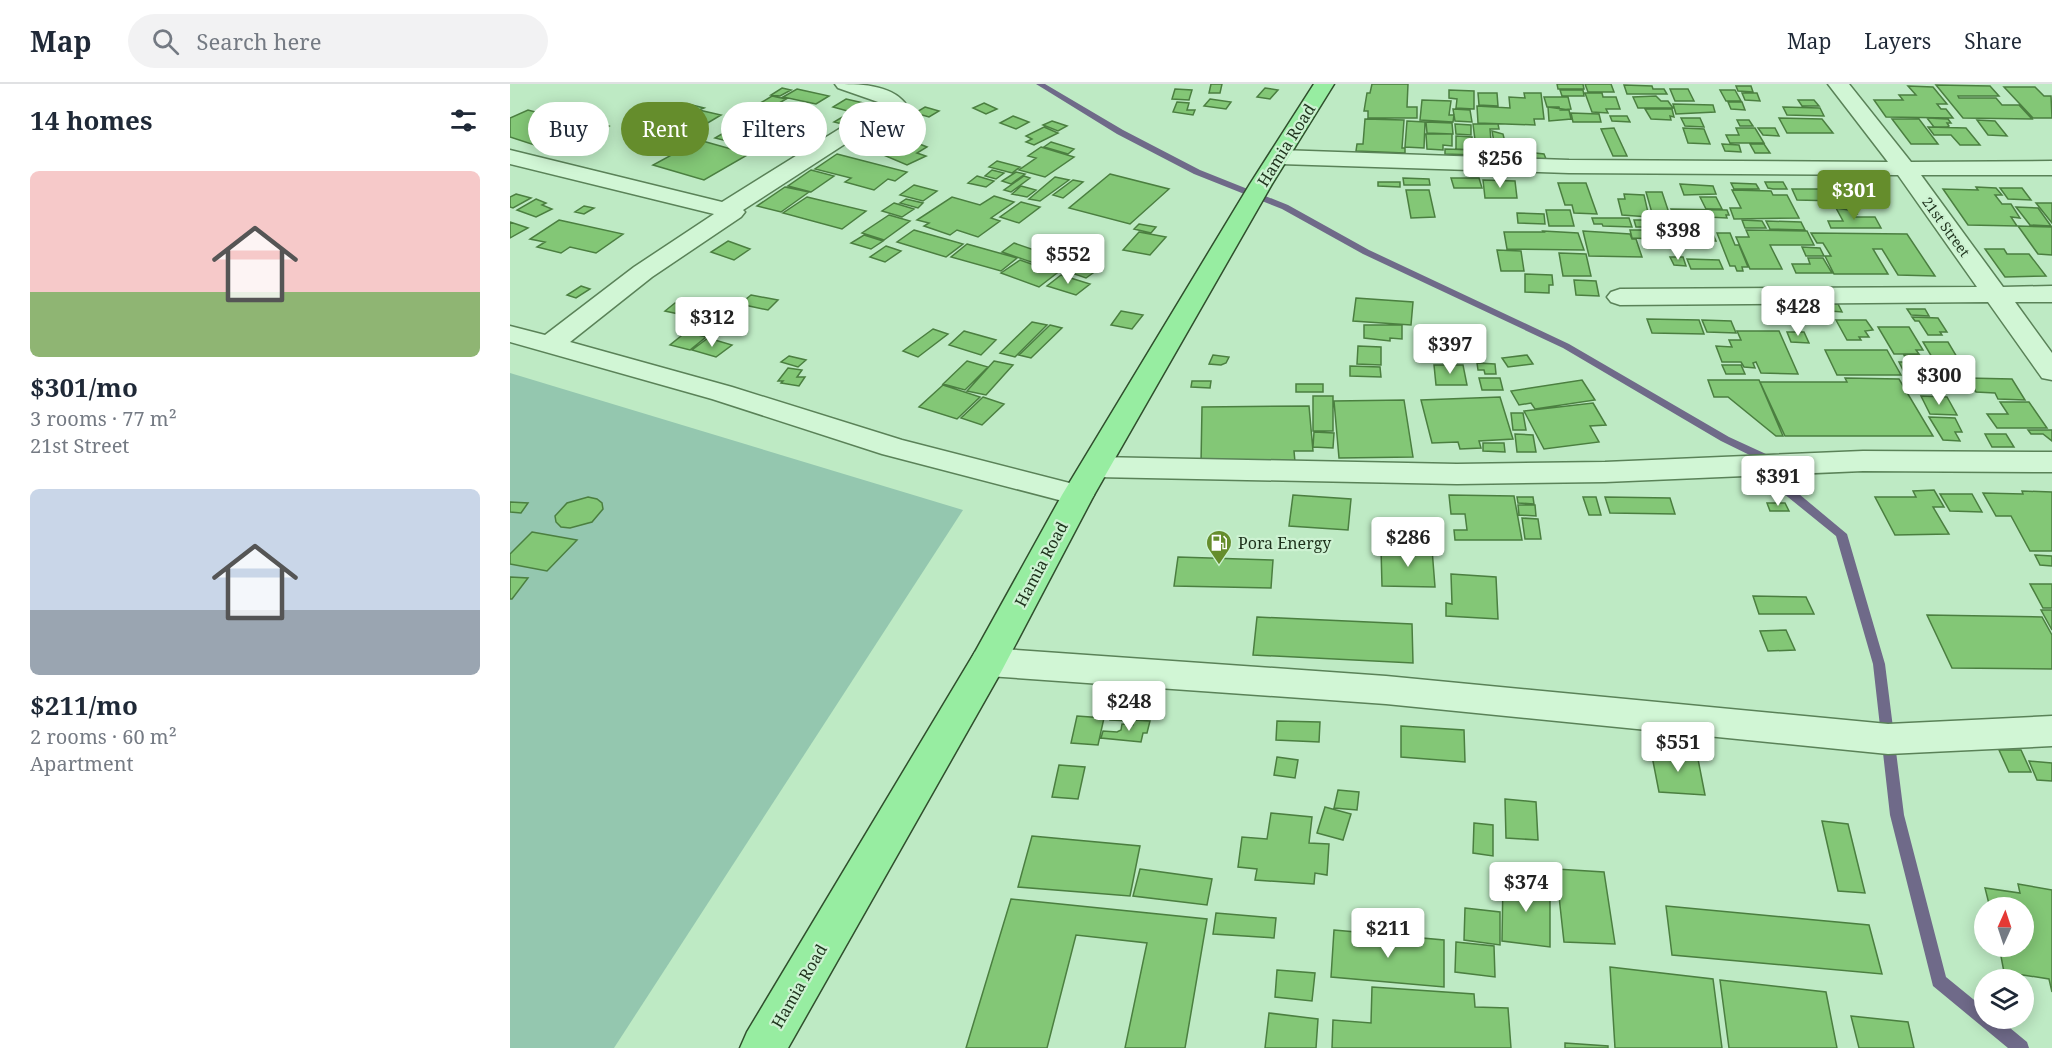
<!DOCTYPE html>
<html lang="en">
<head>
<meta charset="utf-8">
<style>
  body { margin:0; font-family:"Noto Serif",serif; background:#f2f2f3; color:#1f2937; height:100vh; display:flex; flex-direction:column; font-size:22px; white-space:nowrap }
  * { box-sizing:border-box; margin:0 }
  p { font-size:20px; color:#747a83 }
  .icon { flex:none; width:33px; height:33px; fill:none; stroke:currentColor; stroke-width:2; stroke-linecap:round; stroke-linejoin:round }
  .map { position:relative; flex:1; overflow:hidden }
  .details { display:flex; flex-direction:column; background:#fff; width:510px }
  .details>* { flex:none }
  .guide { position:absolute; left:18px; top:18px; width:570px; height:54px; display:flex; gap:12px }
  .needle { width:39px; rotate:3deg }
  .controls { position:absolute; left:1464px; top:813px; display:grid; gap:12px }
  .controls a { display:grid; place-items:center; width:60px; height:60px; border-radius:50%; background:#fff; box-shadow:0 3px 15px #0003; font-size:30px }
  .price { position:absolute; translate:-50% -51px; padding:0 14px; border-radius:6px; background:#fff; color:#222; font-size:20px; line-height:39px; filter:drop-shadow(0 2px 3px #0008) }
  .price::after { content:''; position:absolute; left:50%; top:36px; width:18px; height:14px; margin-left:-9px; background:inherit; clip-path:polygon(0 0,100% 0,50% 100%) }
  .price.on { background:#658d2c; color:#fff }
  ul { padding:0; list-style:none }
  li { display:grid; align-content:center; gap:12px; height:318px; padding:0 30px }
  li span { display:grid; place-items:center; height:186px; border-radius:9px; color:#555 }
  li>.icon { margin-inline-start:auto }
  span .icon { width:108px; height:108px; fill:#fffc; stroke-width:1 }
  li b { font-size:26px }
  h2 { display:flex; justify-content:space-between; align-items:center; height:72px; padding:0 30px; font-size:26px }
  .pill { padding:0 21px; border-radius:27px; background:#fff; box-shadow:0 3px 15px #0003; font-size:21px; line-height:54px }
  .pill.on { background:#658d2c; color:#fff }
  header { display:flex; align-items:center; gap:36px; box-sizing:border-box; height:84px; padding:0 30px; background:#fff; border-bottom:2px solid #e0e1e3 }
  header strong { font-size:28px }
  nav { display:flex; gap:33px; margin-inline-start:auto; font-size:21px }
  .search { width:420px; height:54px; background:#f2f2f3; display:flex; align-items:center; gap:15px; box-sizing:border-box; padding:0 21px; border-radius:33px; color:#747a83; font-size:22px }
  main { display:flex; flex:1; min-height:0 }
  .map>svg:first-child { display:block }
  .green { fill:#94c7af }
  .lines { fill:none; stroke-linecap:round; stroke-linejoin:round }
  .stream { fill:#6f6a89; fill-rule:evenodd }
  .building { fill:#83c776; stroke:#4b7f40; stroke-width:1.5 }
  .minor-casing { stroke:#5a8258; stroke-width:3 }
  .major-casing { stroke:#304f2d; stroke-width:3 }
  .minor { fill:#d1f6d5; fill-rule:evenodd }
  .major { fill:#97eda1; fill-rule:evenodd }
  .labels { text-anchor:middle; stroke-width:4.5; stroke-linejoin:round; paint-order:stroke }
  .far-street-label { font-size:14px; fill:#1e321c; stroke:#cdf2d2 }
  .street-label { font-size:16px; fill:#1e321c; stroke:#cdf2d2 }
  .poi-label { font-size:16px; fill:#1e321c; stroke:#cdf2d2; text-anchor:start }
</style>
</head>
<body>
<header>
<strong>Map</strong>
<div class="search"><svg class="icon" aria-label="search" viewBox="0 0 24 24"><circle cx="10" cy="10" r="6"/><path d="M15 15l6 6"/></svg>Search here</div>
<nav><a>Map</a><a>Layers</a><a>Share</a></nav>
</header>
<main>
<section class="details">
<h2>14 homes<svg class="icon" aria-label="filters" viewBox="0 0 24 24"><path d="M4 7h16M4 17h16"/><circle cx="9" cy="7" r="2"/><circle cx="15" cy="17" r="2"/></svg></h2>
<ul>
<li><span style="background:linear-gradient(#f6c9c9 65%,#8fb573 0)"><svg class="icon" aria-label="home" viewBox="0 0 24 24"><path d="M3 11l9-7 9 7M6 9v11h12V9"/></svg></span><div><b>$301/mo</b><p>3 rooms · 77 m²</p><p>21st Street</p></div></li>
<li><span style="background:linear-gradient(#c9d6e8 65%,#9aa5b1 0)"><svg class="icon" aria-label="home" viewBox="0 0 24 24"><path d="M3 11l9-7 9 7M6 9v11h12V9"/></svg></span><div><b>$211/mo</b><p>2 rooms · 60 m²</p><p>Apartment</p></div></li>
</ul>
</section>
<div class="map">
<svg width="1542" height="964" viewBox="0 0 1542 964">
  <rect width="100%" height="100%" fill="#beeac4"/>
  <path class="green" d="M0 289 453 426 104 964H0Z"/>
  <g class="lines">
    <path class="stream" d="M526 0H535L613 46 690 86 778 121 859 166 1059 260 1219 353 1269 376 1277 400 1337 450 1375 580 1394 731 1436 893 1474 924V934H1488L1517 958 1519 964H1498L1423 902 1380 731 1363 580 1326 452 1268 405 1260 381 1211 357 1053 264 853 170 772 125 684 90 607 50Z"/>
  </g>
  <path class="building" d="M701 0H712L710 9H699Z
    M862 0H898L897 23H907V34H858V27H854L857 9H860Z
    M1047 0H1073L1074 5H1048Z
    M1075 0H1101L1104 8H1078Z
    M1114 1 1142 2 1143 5H1154L1157 10H1117Z
    M1426 1 1480 2 1489 12H1448L1449 14H1486L1492 21H1509L1522 35 1453 34Z
    M1226 2H1241L1243 8 1228 7Z
    M1398 2 1423 3 1437 20H1427L1431 25H1436L1443 34 1376 33 1364 16H1393L1389 11H1406Z
    M1494 3H1525L1534 12H1541L1542 34H1523Z
    M272 4 281 6 270 12 261 11Z
    M755 4 768 6 760 15 747 13Z
    M287 5 319 12 306 20 273 13Z
    M665 5 682 6 679 16 662 15Z
    M1160 5H1178L1184 17H1165Z
    M939 6 964 7V25L946 24 947 15 939 14Z
    M1050 6H1073L1074 12H1052Z
    M1210 6H1225L1231 17H1216Z
    M968 9H987L988 22 969 21Z
    M1014 9H1031L1034 35H1024L1025 41 968 39 967 22 1000 24 999 13 1015 14Z
    M1075 9H1092L1093 13H1106L1110 25H1096L1098 29 1082 28Z
    M1232 9H1247L1250 17 1235 16Z
    M262 12 276 15 266 21 252 18Z
    M1146 12 1151 17H1158L1163 24H1128L1123 13Z
    M1034 13H1058L1061 25 1050 26 1049 23H1037Z
    M336 15 354 19 341 28 323 23Z
    M700 15 721 18 716 25 694 22Z
    M912 16 941 17 939 31H944L943 38 910 36Z
    M1288 16H1304L1309 22H1292Z
    M667 18 679 19 677 26H685L683 31 663 28Z
    M1218 18H1232L1235 26 1221 25Z
    M474 19 487 25 476 30 463 24Z
    M178 20 194 24 189 26 211 31 186 46 139 34 162 22 171 24Z
    M1163 20 1203 21 1205 28 1166 30Z
    M415 23 429 27 419 33 405 29Z
    M1038 23 1059 26 1061 35 1039 37Z
    M1273 23 1310 24 1314 32 1277 31Z
    M39 25 72 35 79 31 95 36 89 38 99 42 46 68 0 53V34L18 26 29 29Z
    M943 25 960 26 962 38 945 37Z
    M1135 25H1162L1164 33 1160 32 1161 36 1141 35Z
    M261 29 282 34 275 38 254 33Z
    M339 29 347 31 332 40 324 38Z
    M1061 29 1089 30 1091 38H1063Z
    M242 32 255 36 242 43 221 38 230 33 236 35Z
    M503 32 519 38 506 45 490 39Z
    M1100 32H1117L1120 38 1102 37Z
    M1171 34H1190L1194 43 1175 42Z
    M1269 34 1312 35 1323 49H1277Z
    M1417 34 1438 35 1441 39H1437L1439 42 1437 43H1424Z
    M855 35 894 36 892 64H895V69L846 67 847 60H853Z
    M1382 35H1409L1428 60H1401Z
    M259 36 269 39 254 47 244 44Z
    M1227 36H1239L1243 42H1230Z
    M1467 36 1485 37 1497 52 1478 51Z
    M542 37 557 42 548 47 533 41Z
    M897 37 915 38 914 64 895 63Z
    M916 38 942 39 943 50 917 49Z
    M273 39 289 44 253 66 205 54 227 41 256 49Z
    M945 40 961 41V51L946 50Z
    M963 40H988L989 45H980L981 57 965 56Z
    M534 43 548 49 524 61 516 58 522 55 516 52Z
    M1418 43 1456 44 1470 61H1450L1441 51H1424Z
    M1104 44 1117 72H1103L1091 45Z
    M1173 44 1194 45 1200 60 1178 59Z
    M1226 44H1245L1254 59H1220L1216 51H1229Z
    M1248 44H1265L1269 52 1253 51Z
    M982 47 993 50 995 58H984Z
    M916 50H942V62L933 61V66L917 65Z
    M283 52 300 57 285 65 268 60Z
    M946 52 962 53V66L946 65Z
    M189 56 239 70 194 96 143 81Z
    M402 57 417 63 407 69 416 72 397 81 364 67 384 58 392 61Z
    M965 57H980L981 63H976V66L966 65Z
    M541 58 564 65 558 70 534 63Z
    M1212 60 1229 61 1231 68 1215 67Z
    M1240 60H1254L1260 69H1245Z
    M531 63 564 73 535 93 509 86 526 74 518 72Z
    M935 65 966 66V71L935 70Z
    M1008 67 1034 70 1036 75H1007L1006 70H1009Z
    M327 70 397 88 385 97 378 95 364 106 335 98 341 94 305 85Z
    M487 77 510 83 502 89 479 83Z
    M301 86 324 92 301 108 278 102Z
    M482 86 494 89 486 95 475 92Z
    M506 88 515 90 501 100 492 97Z
    M600 90 659 105 620 140 559 124Z
    M467 92 484 97 476 103 458 99Z
    M514 92 520 94 501 108 494 106Z
    M545 93 559 96 530 117 519 115Z
    M893 94 919 95 920 101H894Z
    M941 94H969L972 104H944Z
    M563 96 573 98 553 114 543 111Z
    M973 96 1005 97 1007 114H975Z
    M868 98H890V103L868 102Z
    M1255 98H1273L1277 105H1263L1258 104Z
    M1048 99H1076L1087 130 1064 129 1062 121H1055Z
    M1221 99 1246 100 1249 105H1224Z
    M1170 100 1203 102 1206 110 1174 111Z
    M404 101 427 107 413 117 390 111Z
    M511 102 526 106 517 113 502 110Z
    M1330 102 1344 103 1352 114 1331 112 1328 107 1333 108Z
    M275 103 299 108 271 128 247 122Z
    M1466 103 1486 104 1492 111H1485L1492 120H1501L1510 134 1501 133 1507 142 1458 141 1433 105 1468 106Z
    M1490 104H1512L1521 116 1498 115Z
    M1282 105H1320L1327 117 1287 116Z
    M896 106H919L925 133 901 134Z
    M1222 106 1261 107 1263 111H1277L1289 134 1224 135 1220 124H1231Z
    M1136 108H1152L1159 129H1142Z
    M6 110 21 114 3 124 0 123V113Z
    M1114 110 1134 111 1139 133 1112 131 1108 115H1115Z
    M484 112 504 118 481 134 490 137 468 153 447 146 440 151 414 142 419 139 407 136 442 113 470 121Z
    M297 113 356 127 332 145 273 129Z
    M1190 113H1206L1212 125H1196Z
    M26 115 36 119 32 121 42 125 26 133 7 126Z
    M396 115 413 119 408 124 390 119Z
    M511 118 530 123 509 139 490 133Z
    M384 119 404 125 392 133 372 127Z
    M1526 119H1542V139Z
    M74 122 84 124 74 130 65 128Z
    M1506 123 1528 124 1541 142 1520 141Z
    M1326 124 1345 127 1347 130H1343L1345 133H1365L1371 144H1321L1318 137H1333Z
    M1161 125 1217 126 1219 131H1216L1217 134 1197 133 1202 142 1157 141 1153 130H1163Z
    M1036 126H1060L1064 142H1039Z
    M1007 129 1034 130 1035 140 1008 139Z
    M379 131 400 137 374 156 352 149Z
    M1082 134H1119L1122 143 1093 142 1092 140H1084Z
    M49 136 113 150 86 169 60 163 51 169 27 163 35 158 20 155Z
    M1124 136H1144L1147 143H1126Z
    M1232 136 1252 137 1256 144H1235Z
    M1256 137 1291 138 1295 146 1260 145Z
    M0 138 18 144 0 154Z
    M629 140 646 143 641 149 624 145Z
    M1508 142 1542 143V171L1528 170Z
    M404 146 453 160 436 173 387 158Z
    M1120 146H1140L1143 155 1122 154Z
    M1147 146H1171L1174 155H1150Z
    M1180 146H1201L1206 157H1184Z
    M1236 146 1297 147 1304 161H1260L1272 185H1240L1226 153H1239Z
    M1033 147 1068 149 1074 166 997 165 994 148H1034Z
    M1073 147 1120 150 1122 155H1126L1132 173 1079 172Z
    M629 148 656 153 640 171 613 166Z
    M1207 149H1220L1225 161H1229L1238 183H1232L1233 187H1227L1225 182H1220Z
    M1301 149 1397 150 1425 192 1388 191 1372 165H1363L1378 190H1324L1315 172H1321L1313 159H1307Z
    M354 151 373 157 361 165 341 159Z
    M218 157 240 165 224 176 201 168Z
    M504 159 559 178 564 175 590 184 576 194 556 187 553 189 492 168Z
    M457 160 507 174 491 187 441 173Z
    M376 162 391 167 375 178 360 173Z
    M1292 163 1310 164 1314 172H1296Z
    M1475 165H1494L1497 170H1519L1536 192 1495 193Z
    M987 166 1011 167 1014 187H991Z
    M1049 169 1076 170 1081 192H1053Z
    M1160 173H1173L1176 182 1164 181Z
    M1298 174H1313L1322 189H1286L1282 180H1300Z
    M1177 175 1209 176 1213 185H1181Z
    M510 176 547 189 529 203 491 189Z
    M1015 190 1042 191 1043 201H1039V209L1015 208Z
    M551 191 580 200 566 211 537 202Z
    M1064 196 1086 197 1089 212 1066 211Z
    M71 202 80 205 66 214 57 211Z
    M241 211 268 216 258 226 230 220Z
    M846 214 903 218 901 241 843 237Z
    M165 219 183 223 173 231 155 227Z
    M1316 219 1328 220 1332 228 1320 227Z
    M1397 225H1415L1419 232 1401 231Z
    M611 227 633 231 622 245 601 241Z
    M1280 227 1316 228 1321 237 1284 236Z
    M1402 233 1428 234 1437 248H1430L1432 251H1418L1409 237H1405Z
    M1137 235 1189 236 1194 250 1142 249Z
    M1192 236 1221 237 1226 249 1197 248Z
    M1326 236H1356L1363 246 1355 247 1359 253H1349L1351 256H1337Z
    M522 238 537 241 505 273 490 269Z
    M540 241 552 244 521 274 509 271Z
    M854 241H892V255L880 254V257L854 254Z
    M1368 243H1399L1413 266H1406L1409 270H1384Z
    M423 245 438 250 408 273 393 267Z
    M922 245H940L941 255H923Z
    M454 247 486 256 471 271 439 261Z
    M1227 247H1269L1288 290 1251 289 1246 278 1243 279 1245 284 1234 283 1231 278H1212L1206 262 1222 263 1219 256H1231Z
    M176 248 196 253 180 266 160 261Z
    M1277 248H1294L1299 259 1281 258Z
    M198 254 222 261 206 273 182 266Z
    M919 256 940 257 942 271H921Z
    M1413 258H1438L1450 278 1426 280Z
    M848 262 871 263V281L847 280Z
    M1315 266H1377L1391 291H1327Z
    M703 271 719 273 716 279 711 281 699 280Z
    M1017 271 1023 280 998 283 992 274Z
    M1394 271 1419 272 1423 281 1452 282 1457 290H1444L1446 293 1400 292 1395 290 1389 278H1397Z
    M279 272 296 276 288 283 271 278Z
    M457 277 478 283 455 306 433 300Z
    M484 277 503 281 476 311 457 307Z
    M967 279 985 280 986 290H975L974 286H968Z
    M924 281H953L957 301H926Z
    M1212 281H1231L1235 290H1216Z
    M840 282 870 283 871 293 840 292Z
    M278 284 292 286 287 293H295L289 302 271 299 273 297H268Z
    M969 294H990L993 306H972Z
    M1335 294 1389 295 1423 352H1275L1250 298H1337Z
    M1422 294 1453 295 1461 308H1430Z
    M1457 294 1502 295 1515 316 1488 315 1485 309 1466 308Z
    M1072 296 1085 316 1025 325 1021 319 1009 321 1001 307Z
    M1198 296H1249L1273 352H1266L1218 313H1204Z
    M682 297H701L700 304 681 303Z
    M786 300H813V308H786Z
    M433 301 470 313 447 335 409 323Z
    M803 312H823V347H803Z
    M1411 312 1437 313 1447 331 1420 330Z
    M473 313 494 320 472 341 451 334Z
    M990 313 1003 355 969 357 971 364 950 365 948 358 922 359 911 316Z
    M894 316 903 373 829 374 824 317Z
    M1490 318H1519L1537 344H1487L1477 330H1498Z
    M1083 319 1096 341 1080 342 1089 358 1034 365 1014 327Z
    M799 322 803 367H784L785 378 691 380 692 323Z
    M1001 329H1013L1016 346H1003Z
    M1419 333 1445 334 1452 348H1445L1450 357 1433 356Z
    M1518 346H1542V357L1533 350H1521Z
    M804 348 824 349 823 364 803 363Z
    M1005 350 1023 351 1026 368H1007Z
    M1475 350H1496L1504 363H1482Z
    M973 359H994L995 368 973 367Z
    M1424 406 1434 423H1423L1439 450 1385 451 1365 413H1406L1403 407Z
    M1512 407 1542 408V467H1520L1501 432H1486L1473 409 1513 410Z
    M1430 410H1462L1472 428 1440 427Z
    M783 411 841 415 838 446 779 442Z
    M939 411 1004 412 1012 456H945L944 446H957L955 430H941Z
    M78 413 87 415 92 419 93 425 82 438 60 444 51 443 46 438 45 432 57 419Z
    M1007 413H1023L1024 420 1008 419Z
    M1073 413H1086L1091 431H1079Z
    M1095 413 1160 414 1165 430 1100 429Z
    M0 418 18 419 11 429 0 428Z
    M1257 419H1275L1279 427H1260Z
    M1008 421H1025L1026 432 1009 431Z
    M1012 434 1028 435 1031 455H1015Z
    M22 448 67 456 37 487 0 480V470Z
    M871 464 922 465 925 503 872 502Z
    M1525 471 1542 472V482L1530 481Z
    M668 473 763 476 761 504 664 502Z
    M941 490 986 493 988 535 936 532V519L942 520Z
    M0 493 18 494 2 515H0Z
    M1520 500H1542V524H1533Z
    M1243 512 1296 513 1304 530H1249Z
    M1531 526H1542V546Z
    M1417 531 1532 533 1542 551V585L1442 584Z
    M747 533 902 540 903 579 743 571Z
    M1276 546 1285 566 1258 567 1250 547Z
    M603 620 624 622 621 637 600 636Z
    M567 632 594 634 588 661 561 659Z
    M624 636 640 637 637 649H633L631 658 591 654 593 647 607 648 611 646 612 640 623 641Z
    M767 637 810 638 809 658 766 656Z
    M891 642 954 646 955 678 891 673Z
    M1489 666H1511L1521 688H1499Z
    M1141 667 1187 670 1195 711 1149 708Z
    M767 673 788 676 785 694 764 691Z
    M1519 677 1542 679V697L1527 696Z
    M549 681 575 683 568 715 542 713Z
    M828 706 849 708 847 726 824 724Z
    M995 715 1026 718 1028 756 996 754Z
    M815 723 841 730 833 756 807 749Z
    M761 729 802 733 799 759 819 760 817 791 805 789 804 800 745 796 747 785 728 783 732 753 757 755Z
    M1312 737 1338 740 1355 809 1328 807Z
    M964 739 983 741V772L963 769Z
    M522 752 630 762 620 812 508 803Z
    M630 785 702 795 697 821 623 812Z
    M1046 785 1094 788 1105 860 1054 858Z
    M993 795 1040 801V863L992 857Z
    M1508 800 1542 806V908L1539 895 1494 888 1489 862H1514V824H1480L1475 804 1510 809Z
    M501 815 697 835 675 964H615L637 859 566 851 537 964H456Z
    M1156 822 1359 841 1372 890 1162 871Z
    M955 824 990 828V861L954 856Z
    M706 829 766 834 764 854 703 850Z
    M824 846 934 856V903L821 893Z
    M946 858 984 862 985 893 945 888Z
    M1100 883 1203 895 1212 964H1105Z
    M767 886 805 889 802 917 765 913Z
    M1210 896 1316 908 1327 964H1219Z
    M862 903 964 910 965 923 998 924 1001 964H822L823 936 861 939Z
    M759 929 808 935 806 964H755Z
    M1341 932 1398 938 1404 964H1349Z
    M1055 959 1098 962V964H1055Z"/>
  <g class="lines">
    <defs>
      <path id="minor" d="M325 0C348 0 380 0 395 19L392 23 233 126 235 128 231 133 142 193 60 258 222 303 392 356 579 404 584 411 579 418 568 421 372 370 202 315 0 258V242L35 251 124 183 204 130 0 80V66L212 118 371 19 328 4Z
        M1318 0H1339L1401 78 1542 77V91H1411L1493 203 1542 202V218H1505L1542 269V296L1532 294 1478 218 1110 221 1101 218 1097 213 1101 208 1110 205 1467 203 1388 91 1059 89 770 80 762 78 759 73 762 68 770 66 1059 76 1378 78Z
        M1353 367 1542 368V388L1353 387 1095 398 947 400 586 393 575 390 571 383 575 376 586 373 947 380 1095 378Z
        M478 564 876 592 1378 640 1542 632V662L1378 670 876 620 478 592 465 588 460 578 465 568Z"/>
      <path id="major" d="M804 0H824L762 100 584 411 491 588 278 964H230L237 948 465 568 552 411 740 100Z"/>
    </defs>
    <use href="#minor" class="minor-casing"/>
    <use href="#major" class="major-casing"/>
    <use href="#minor" class="minor"/>
    <use href="#major" class="major"/>
  </g>
  <defs>
    <symbol id="fuel-pin" viewBox="-11 -11 22 30"><path d="M0 17L-7.5 6A9.5 9.5 0 1 1 7.5 6Z" fill="#658d2c" stroke="#cdf2d2"/><path d="M-5.5-6h7V0h2V4h1.3V-2.5L3-4.5l.8-.8L6-3V5H2.5V1h-1V6h-7ZM-4.2-4.7v3.2H.2V-4.7Z" fill="#fff"/></symbol>
  </defs>
  <g fill-rule="evenodd">
    <use href="#fuel-pin" x="694" y="444" width="30" height="40"/>
  </g>
  <g class="labels">
    <g class="far-street-label">
      <text transform="translate(1436 143) rotate(54)" y="5">21st Street</text>
    </g>
    <g class="street-label">
      <text transform="translate(776 61) rotate(-58)" y="6">Hamia Road</text>
      <text transform="translate(531 480) rotate(-62)" y="6">Hamia Road</text>
      <text transform="translate(289 902) rotate(-60)" y="6">Hamia Road</text>
    </g>
    <g class="poi-label">
      <text x="728" y="465">Pora Energy</text>
    </g>
  </g>
</svg>
<div class="controls">
<a><svg class="needle" viewBox="-14 -14 28 28"><path d="M0-13l5 13h-10z" fill="#e53935"/><path d="M0 13l5-13h-10z" fill="#747a83"/></svg></a>
<a><svg class="icon" aria-label="layers" viewBox="0 0 24 24"><path d="M12 4l9 5-9 5-9-5zM3 14l9 5 9-5"/></svg></a>
</div>
<b class="price" style="left:990px;top:105px">$256</b>
<b class="price on" style="left:1344px;top:137px">$301</b>
<b class="price" style="left:1168px;top:177px">$398</b>
<b class="price" style="left:558px;top:201px">$552</b>
<b class="price" style="left:1288px;top:253px">$428</b>
<b class="price" style="left:202px;top:264px">$312</b>
<b class="price" style="left:940px;top:291px">$397</b>
<b class="price" style="left:1429px;top:322px">$300</b>
<b class="price" style="left:1268px;top:423px">$391</b>
<b class="price" style="left:898px;top:484px">$286</b>
<b class="price" style="left:619px;top:648px">$248</b>
<b class="price" style="left:1168px;top:689px">$551</b>
<b class="price" style="left:1016px;top:829px">$374</b>
<b class="price" style="left:878px;top:875px">$211</b>
<div class="guide">
<a class="pill">Buy</a>
<a class="pill on">Rent</a>
<a class="pill">Filters</a>
<a class="pill">New</a>
</div>
</div>
</main>
</body>
</html>
